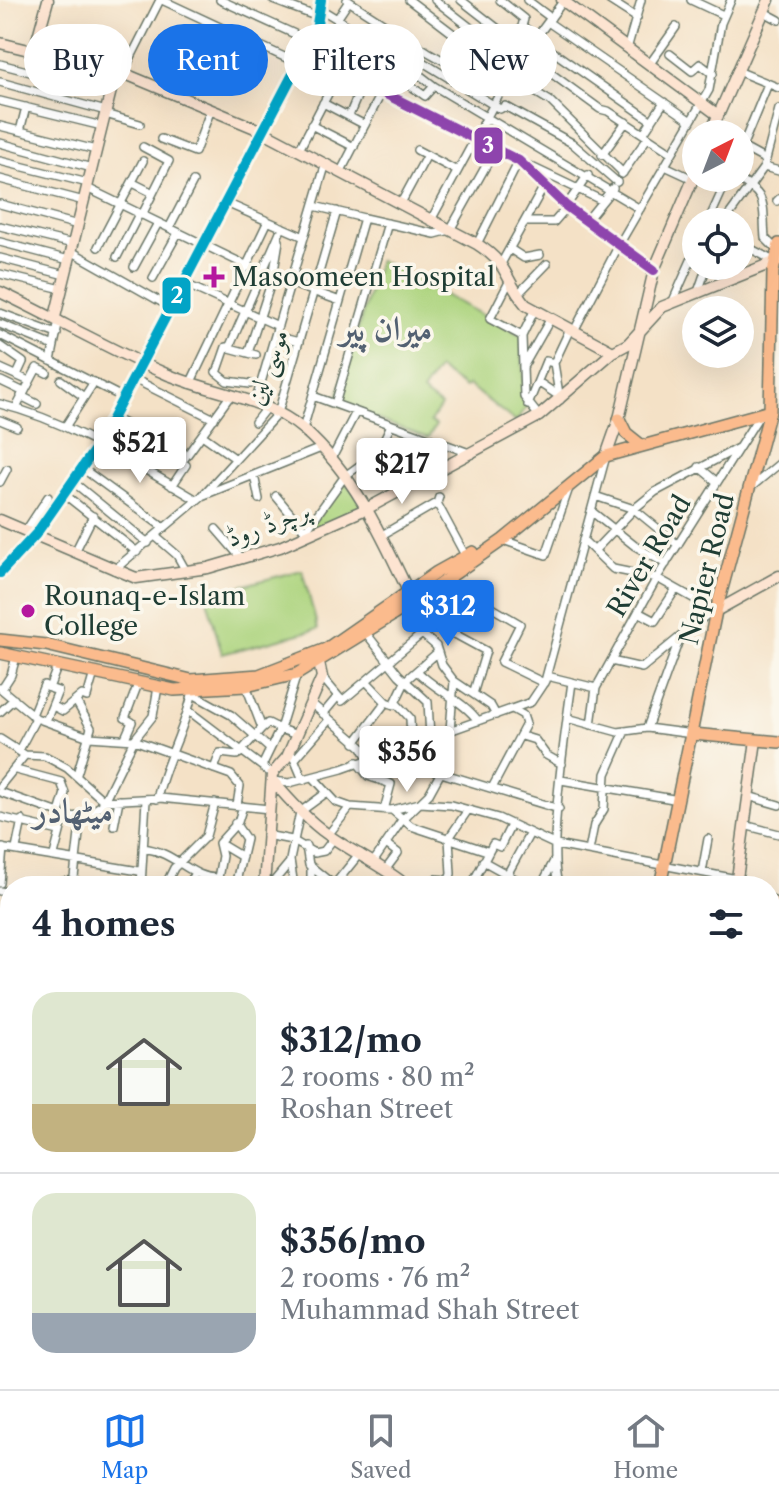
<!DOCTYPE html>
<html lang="en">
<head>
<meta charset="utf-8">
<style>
  body { margin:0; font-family:"Libre Caslon Text",Amiri,serif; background:#f6f6f7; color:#1f2937; height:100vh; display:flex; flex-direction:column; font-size:30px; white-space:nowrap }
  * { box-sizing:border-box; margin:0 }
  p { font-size:26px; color:#747a83 }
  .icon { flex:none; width:44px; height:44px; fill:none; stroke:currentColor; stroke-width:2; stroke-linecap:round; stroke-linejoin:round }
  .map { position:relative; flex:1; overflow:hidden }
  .panel { position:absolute; left:0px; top:876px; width:780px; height:514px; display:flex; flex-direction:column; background:#fff; border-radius:32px 32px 0 0; box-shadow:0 8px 32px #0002 }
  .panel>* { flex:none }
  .top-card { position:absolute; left:24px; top:24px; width:732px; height:72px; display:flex; gap:16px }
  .needle { width:52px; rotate:42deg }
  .tools { position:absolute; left:682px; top:120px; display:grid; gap:16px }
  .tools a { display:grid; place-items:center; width:72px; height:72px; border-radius:50%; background:#fff; box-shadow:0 8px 32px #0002; font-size:40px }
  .price { position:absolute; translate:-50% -68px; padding:0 18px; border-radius:8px; background:#fff; color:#222; font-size:26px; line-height:52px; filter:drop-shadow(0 2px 4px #0008) }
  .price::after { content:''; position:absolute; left:50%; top:48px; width:24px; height:18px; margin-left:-12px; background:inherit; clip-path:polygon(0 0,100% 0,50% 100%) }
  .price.current { background:#1a73e8; color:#fff }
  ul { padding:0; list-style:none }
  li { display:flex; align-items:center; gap:24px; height:200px; padding:0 32px }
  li+li { border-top:2px solid #e0e1e3 }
  li span { display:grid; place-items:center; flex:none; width:224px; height:160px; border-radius:24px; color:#555 }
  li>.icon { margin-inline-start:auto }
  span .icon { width:96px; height:96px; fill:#fffc; stroke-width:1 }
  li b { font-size:34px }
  h2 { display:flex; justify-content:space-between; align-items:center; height:96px; padding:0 32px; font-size:34px }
  .chip { padding:0 28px; border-radius:36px; background:#fff; box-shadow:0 8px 32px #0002; font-size:28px; line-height:72px }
  .chip.current { background:#1a73e8; color:#fff }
  .tabs { display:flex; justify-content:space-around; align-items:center; height:112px; border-top:2px solid #e0e1e3; background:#fff; font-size:22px; color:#747a83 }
  .tabs a { display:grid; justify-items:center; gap:4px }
  .tabs .current { color:#1a73e8 }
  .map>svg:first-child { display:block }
  .green { fill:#add47f; stroke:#66885a; stroke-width:2 }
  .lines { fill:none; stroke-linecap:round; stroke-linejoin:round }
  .street-casing { stroke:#6a7667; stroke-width:10 }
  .secondary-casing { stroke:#6a7667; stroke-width:13 }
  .primary-casing { stroke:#6a7667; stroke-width:14 }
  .highway-casing { stroke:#6a7667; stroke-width:17 }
  .street { stroke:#fff; stroke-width:7 }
  .secondary { stroke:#fde4d1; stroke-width:10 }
  .primary { stroke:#fbbb8d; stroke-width:11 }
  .highway { stroke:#fbbb8d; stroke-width:14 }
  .bus-1-casing { stroke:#fbf7ec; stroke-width:16 }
  .bus-2-casing { stroke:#fbf7ec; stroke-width:16 }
  .bus-1 { stroke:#8e44ad; stroke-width:10 }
  .bus-2 { stroke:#02a4c6; stroke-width:10 }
  .poi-dot { fill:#b5179e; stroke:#fbf7ec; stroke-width:3 }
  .labels { text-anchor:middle; stroke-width:7; stroke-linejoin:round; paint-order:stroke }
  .poi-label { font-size:26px; fill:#1f3d34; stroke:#fbf7ec; text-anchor:start }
  .street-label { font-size:26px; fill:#1f3d34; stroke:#fbf7ec }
  .district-label { font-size:34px; font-weight:bold; fill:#536172; stroke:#fbf7ec }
  .line-badge { stroke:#fbf7ec; stroke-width:3 }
  .badge-label { font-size:22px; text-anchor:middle; font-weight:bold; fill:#fff }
</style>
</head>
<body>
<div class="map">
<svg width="779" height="1389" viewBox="0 0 779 1389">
  <rect width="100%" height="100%" fill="#fbf7ec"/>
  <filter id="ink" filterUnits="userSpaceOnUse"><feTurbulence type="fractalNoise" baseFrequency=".0125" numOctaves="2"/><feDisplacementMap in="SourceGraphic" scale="16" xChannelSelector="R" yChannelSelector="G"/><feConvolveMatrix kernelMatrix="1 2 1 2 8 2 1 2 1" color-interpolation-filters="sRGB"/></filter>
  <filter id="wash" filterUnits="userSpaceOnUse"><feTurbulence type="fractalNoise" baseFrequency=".006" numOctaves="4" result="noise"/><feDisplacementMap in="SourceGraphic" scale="32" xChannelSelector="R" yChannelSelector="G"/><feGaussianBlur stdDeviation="1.8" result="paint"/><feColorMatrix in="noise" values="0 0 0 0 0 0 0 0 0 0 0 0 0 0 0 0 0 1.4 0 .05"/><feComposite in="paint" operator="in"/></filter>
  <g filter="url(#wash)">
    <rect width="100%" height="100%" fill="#f4e1c6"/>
    <path class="green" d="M379 260 522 336 524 397 528 405 516 422 468 385 465 388 438 369 422 392 441 406 430 422 436 425 428 438 335 404Z
      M345 482 368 508 300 538Z
      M302 570 318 629 222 654 206 595Z"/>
  </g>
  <g filter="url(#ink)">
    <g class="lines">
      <defs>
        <path id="street" d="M162 0 297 63
          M220 0 310 41
          M273 0 318 17
          M347 0 428 52 500 92
          M409 0 509 76 550 101 623 173
          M435 0 517 64
          M461 0 497 28 511 48
          M500 0 524 19 522 26 537 37
          M527 0 551 18
          M609 0 637 18
          M691 0 723 15
          M319 8 386 49 434 86 640 209
          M764 12 779 20
          M337 19 349 1
          M548 22 691 121
          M316 27 361 51 425 96 434 86
          M535 39 652 121
          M627 49 641 0
          M670 54 692 71 700 64 713 74
          M505 55 515 47 600 109 608 111 672 153
          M396 57 403 50 500 109 505 106 572 143 617 182
          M0 64 110 93
          M649 65 676 27
          M740 72 779 88
          M123 73 160 0
          M0 82 106 111
          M0 101 102 126
          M323 103 365 125
          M105 114 140 124
          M349 116 365 78
          M311 125 354 147
          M0 126 96 150
          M20 131 26 107
          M643 134 664 102
          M161 139 195 152 211 109
          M0 143 92 168
          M742 147 764 159
          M299 150 342 67
          M417 150 457 171
          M740 152 768 84
          M602 155 626 122
          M0 161 88 183
          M665 166 693 179
          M764 167 779 171
          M341 171 382 92
          M622 174 648 137
          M736 178C770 196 762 205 765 238L776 249
          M0 179 84 201
          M133 183 153 193
          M87 188 262 273 340 301
          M777 201 779 199
          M224 202 304 237
          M401 203 427 155
          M0 204 78 225
          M314 206 364 218
          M566 206 588 175
          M142 215 169 161 143 147
          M431 220 513 69 564 0
          M587 220 613 188
          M525 222H554L567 207
          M708 222 728 178
          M724 222 764 167 779 109
          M0 226 73 244
          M169 228 193 182
          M0 242 69 260
          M740 243 774 261
          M477 244 519 161 601 200
          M98 247 143 161
          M510 249 524 258 540 255
          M71 251 170 307
          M117 257 139 214
          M0 258 65 275
          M502 262 543 188
          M134 267 158 223
          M0 274 62 289
          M153 278 178 233
          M510 280 490 319 522 336
          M183 283 278 326
          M699 289 707 266
          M517 295 547 264
          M673 301 696 249
          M535 309 522 336 524 397 539 416
          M0 313 57 334
          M0 324 54 346
          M574 331 620 243 709 90 721 23 731 0
          M0 335 124 398
          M275 336 299 342
          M0 346 23 362 17 375
          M229 348 282 227
          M248 353 273 277 279 241
          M51 361 59 320
          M523 367 551 318
          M0 368 29 381
          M216 372 227 381 250 384
          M217 373 226 347 256 355
          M134 379 214 419
          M61 380 84 397
          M1 381 24 392
          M538 382 559 396
          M190 384 268 221
          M21 396 37 404
          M313 396 472 454
          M560 400 554 363 570 329
          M255 403 326 163
          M0 404C72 422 133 463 197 500
          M335 404 388 223
          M528 405 546 361 554 363
          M16 408 37 368 47 373
          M113 418 152 437 182 462 230 396
          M0 420 17 427
          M255 422 266 408
          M65 427 94 382
          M303 429 364 218 435 234 450 230 496 148
          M202 435 236 459
          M331 460 356 412
          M699 467 717 482
          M82 468 164 528
          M254 475 259 499
          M72 481 148 543
          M0 482 7 469
          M172 486 186 465 182 462
          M408 488 397 470 421 453 428 438
          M750 488 779 464
          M64 494 137 552
          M204 495 321 448
          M276 496 305 531
          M595 496 634 509 678 545
          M439 497 437 503 466 557
          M591 511 635 546 666 564
          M27 529 48 497
          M216 529 242 559
          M382 535 437 503
          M155 536 177 555 186 571
          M301 537 345 476 378 452 391 425
          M503 540 546 555 569 488
          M583 540 613 569 657 578 716 611
          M595 550 634 509 655 492 738 448
          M75 552 93 516
          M114 570 202 496 278 413 337 211
          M414 602 440 626 486 651 473 694
          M638 612 655 621 676 589
          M366 633 399 675 428 702 430 737
          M422 634 436 646 442 665 454 681 491 706 496 715
          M453 634 482 602 520 624 501 662 544 683
          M611 661 642 668 709 613 716 611
          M417 671C435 690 464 701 478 721
          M547 676 596 688
          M322 677 338 696 323 714
          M367 682 386 702
          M0 688 36 718 89 737 134 740 231 775 240 786 237 805
          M2 689 11 675 16 657
          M193 694 231 715 270 749
          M338 696 342 701 436 622
          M76 701 91 728 77 774
          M395 702 410 718 411 743
          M311 703 362 747 368 758
          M53 706 63 711 82 695 87 697 94 673
          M189 711 272 774
          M0 712 14 699
          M32 715 44 685 49 688 58 665
          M567 718 618 732 647 728 693 734
          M46 721 58 691 49 688
          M591 725 596 688 658 576 759 416
          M262 728 268 723 280 729 297 674
          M647 728 679 640
          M522 736 535 740 546 755 562 764
          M125 738 132 722 125 718 138 684
          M0 739 25 755 45 756 67 768 104 801 160 798 269 809
          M355 743 386 702 394 705 406 680 438 652
          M243 749 262 728 246 686
          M19 750 36 718
          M293 756 303 780
          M295 759 329 720
          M357 762 368 776 391 784 384 810
          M262 766 280 729 297 735
          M214 769 220 753 237 755 244 751
          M16 770 61 782 65 793 59 813 64 817 54 855
          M313 777 336 802 350 807 392 810 420 803 451 805 498 818 556 845 737 879
          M373 778 379 754 559 809
          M561 780 679 800
          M273 781 289 783 342 769 531 702 545 681 606 456
          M0 786 25 755
          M492 788 526 724 523 715 514 710
          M0 792 59 813
          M748 796 779 805
          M157 799C165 761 186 728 193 690
          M392 810 411 826 487 851
          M0 817 59 831
          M64 817 85 816 102 805 134 740 153 716 158 687
          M744 825 779 834
          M114 826 119 800
          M266 835 292 840 314 853 324 851 334 838
          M328 835 350 807
          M386 844 398 853 386 869
          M222 845 242 857
          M306 846 309 865 335 886
          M0 848 139 871
          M143 848C176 852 191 879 218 878
          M16 849 22 820
          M589 851 594 825 604 809 606 774 625 731
          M374 861 402 820 429 794 440 774 450 730 454 681
          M483 861 519 881 541 886
          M311 867V886
          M702 872 708 839
          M508 873 530 833
          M218 878 222 856 219 843 238 822 243 806
          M340 878 350 886
          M449 880 451 874 449 838 468 810
          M0 883 3 848
          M140 883 162 886
          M335 884 360 853
          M35 886 74 880
          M73 886 81 816
          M141 886 146 800
          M165 886 174 868 206 836 215 803
          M187 886 195 873
          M235 886 246 839 235 823
          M270 886 290 862
          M294 886 290 860 300 812 326 793
          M429 886 435 879 449 880 458 886
          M471 886 493 844 500 847 511 825
          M541 886 554 861
          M559 886C546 856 567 721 572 682
          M0 891 10 893
          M0 912 10 913
          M0 929 10 930
          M770 940 779 944
          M770 1022 779 1024
          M770 1177 779 1178
          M10 1227 6 1246 10 1247
          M224 1389 227 1380"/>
        <path id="secondary" d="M562 0 718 115
          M0 43 123 73 262 131 477 244C511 266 503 278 526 305L613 352
          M305 49 371 81 382 92 519 161 566 206 654 270
          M34 51 48 0
          M710 134 769 0
          M0 292C55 318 108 349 164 373 209 393 266 397 304 430 354 474 381 534 409 593
          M55 317 116 70
          M606 456 619 419 654 270 696 172
          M0 520 136 578 208 568 280 547 368 508 539 416 613 352 628 344 662 307 779 260
          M0 573 36 534 100 442 316 30 321 0
          M716 611 779 576
          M273 781C289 800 306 819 327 834 353 853 382 865 407 886
          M264 886 272 774 287 757 322 677 319 663
          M736 886 756 740
          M770 901 779 905
          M770 978 779 981
          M0 986 10 990
          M0 1023 10 1027
          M116 1380 129 1389
          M414 1380 442 1389
          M21 1389 27 1380
          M641 1389 644 1380"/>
        <path id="primary" d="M619 419 626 433 641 445
          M0 640 46 645 191 680 259 675 326 649 437 572 473 552
          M0 653 174 690 246 686 297 674 414 602 503 540 606 456 770 411
          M693 734 779 742
          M660 886 716 611 770 411 773 272 779 244
          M0 1375 19 1389
          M555 1389 557 1380"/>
        <path id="highway" d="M0 1161 10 1163
          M770 1291 779 1293"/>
      </defs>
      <use href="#street" class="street-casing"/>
      <use href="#secondary" class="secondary-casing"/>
      <use href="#primary" class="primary-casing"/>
      <use href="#highway" class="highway-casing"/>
      <use href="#street" class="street"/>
      <use href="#secondary" class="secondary"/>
      <use href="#primary" class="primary"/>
      <use href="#highway" class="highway"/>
      <defs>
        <path id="bus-1" d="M305 49 371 81 382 92 519 161 566 206 654 270"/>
        <path id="bus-2" d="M0 573 36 534 100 442 316 30 321 0"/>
      </defs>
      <use href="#bus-1" class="bus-1-casing"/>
      <use href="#bus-2" class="bus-2-casing"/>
      <use href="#bus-1" class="bus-1"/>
      <use href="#bus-2" class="bus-2"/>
    </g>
  </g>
  <g class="poi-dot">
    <path d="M210 265h8v8h8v8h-8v8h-8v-8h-8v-8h8z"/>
    <circle cx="28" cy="611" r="8"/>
  </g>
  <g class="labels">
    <g class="poi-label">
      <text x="232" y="286">Masoomeen Hospital</text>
      <text x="44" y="605">Rounaq-e-Islam<tspan x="44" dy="30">College</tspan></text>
    </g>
    <g class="street-label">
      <text transform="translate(267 367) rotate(-70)" y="9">موسی لین</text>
      <text transform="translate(268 524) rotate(-20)" y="9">پرچرڈ روڈ</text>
      <text transform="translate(649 556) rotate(-59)" y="9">River Road</text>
      <text transform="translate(707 569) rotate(-76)" y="9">Napier Road</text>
    </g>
    <g class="district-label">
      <text x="386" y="340">میران پیر</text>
      <text x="73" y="822">میٹھادر</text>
    </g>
  </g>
  <g class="line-badge">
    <rect x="473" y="126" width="31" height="39" rx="8" fill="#8e44ad"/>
    <rect x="161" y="276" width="31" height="39" rx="8" fill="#02a4c6"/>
  </g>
  <g class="badge-label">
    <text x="488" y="153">3</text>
    <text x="177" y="303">2</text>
  </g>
</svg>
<div class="tools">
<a><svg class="needle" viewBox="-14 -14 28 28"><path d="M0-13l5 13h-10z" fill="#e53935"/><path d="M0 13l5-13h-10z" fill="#747a83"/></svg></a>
<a><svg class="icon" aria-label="locate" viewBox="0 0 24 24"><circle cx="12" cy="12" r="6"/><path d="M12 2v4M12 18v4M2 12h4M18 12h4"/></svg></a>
<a><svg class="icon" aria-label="layers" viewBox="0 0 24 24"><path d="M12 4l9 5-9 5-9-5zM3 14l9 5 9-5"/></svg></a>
</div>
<b class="price" style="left:140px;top:485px">$521</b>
<b class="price" style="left:402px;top:506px">$217</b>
<b class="price current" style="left:448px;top:648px">$312</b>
<b class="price" style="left:407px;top:794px">$356</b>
<div class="top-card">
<a class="chip">Buy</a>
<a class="chip current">Rent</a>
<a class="chip">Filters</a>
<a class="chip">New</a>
</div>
<section class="panel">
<h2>4 homes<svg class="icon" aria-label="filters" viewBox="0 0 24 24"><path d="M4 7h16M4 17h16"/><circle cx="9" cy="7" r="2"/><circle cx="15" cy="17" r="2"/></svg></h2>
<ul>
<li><span style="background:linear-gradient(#dfe7d0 70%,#c2b280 0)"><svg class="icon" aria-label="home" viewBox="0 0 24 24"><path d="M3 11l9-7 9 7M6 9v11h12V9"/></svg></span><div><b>$312/mo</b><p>2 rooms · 80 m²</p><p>Roshan Street</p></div></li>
<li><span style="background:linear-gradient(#dfe7d0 75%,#9aa5b1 0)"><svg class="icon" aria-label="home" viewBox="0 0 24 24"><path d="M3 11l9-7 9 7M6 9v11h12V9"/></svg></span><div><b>$356/mo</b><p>2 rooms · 76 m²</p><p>Muhammad Shah Street</p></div></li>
</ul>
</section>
</div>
<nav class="tabs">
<a class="current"><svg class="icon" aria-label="map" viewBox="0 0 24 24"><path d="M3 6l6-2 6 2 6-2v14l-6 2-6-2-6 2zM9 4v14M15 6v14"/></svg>Map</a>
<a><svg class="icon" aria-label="saved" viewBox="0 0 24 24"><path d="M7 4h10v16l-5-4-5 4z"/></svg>Saved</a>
<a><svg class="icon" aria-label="home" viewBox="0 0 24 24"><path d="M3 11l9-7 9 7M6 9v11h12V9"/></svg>Home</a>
</nav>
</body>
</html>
